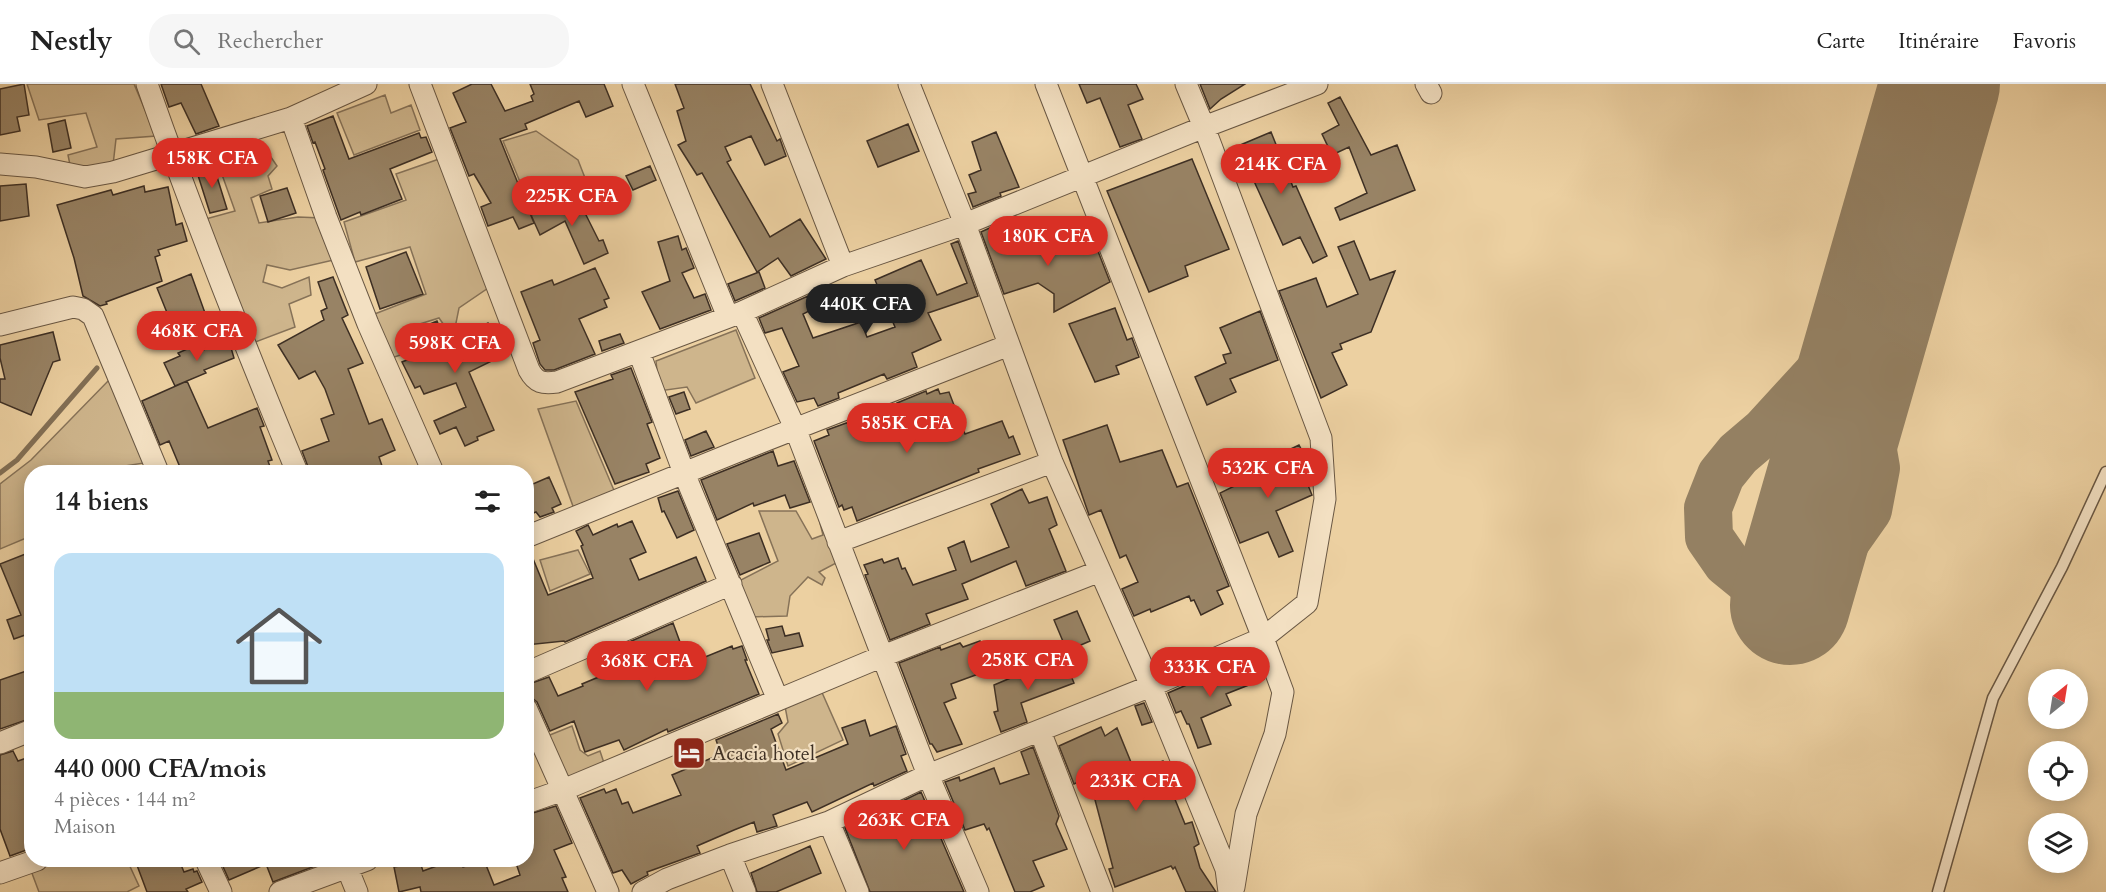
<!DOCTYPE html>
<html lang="fr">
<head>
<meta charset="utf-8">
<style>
  body { margin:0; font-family:Cardo,serif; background:#f6f6f6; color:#222; height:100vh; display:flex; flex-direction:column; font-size:22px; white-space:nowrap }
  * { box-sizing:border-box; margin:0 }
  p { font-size:20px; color:#767676 }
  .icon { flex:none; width:33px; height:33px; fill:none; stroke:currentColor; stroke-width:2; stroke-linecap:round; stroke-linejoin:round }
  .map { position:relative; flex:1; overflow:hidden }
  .drawer { position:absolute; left:24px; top:381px; width:510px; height:402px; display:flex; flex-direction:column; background:#fff; border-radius:24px; box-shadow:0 3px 15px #0003 }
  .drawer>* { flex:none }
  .needle { width:39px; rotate:30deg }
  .fabs { position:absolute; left:2028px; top:585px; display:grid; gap:12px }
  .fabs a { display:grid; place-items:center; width:60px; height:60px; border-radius:50%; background:#fff; box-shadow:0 3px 15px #0003; font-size:30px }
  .price { position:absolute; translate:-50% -51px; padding:0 14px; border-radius:21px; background:#d93025; color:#fff; font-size:20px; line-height:39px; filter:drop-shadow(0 2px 3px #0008) }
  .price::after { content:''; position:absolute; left:50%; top:36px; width:18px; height:14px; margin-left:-9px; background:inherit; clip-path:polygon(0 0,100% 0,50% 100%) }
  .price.selected { background:#222; color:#fff }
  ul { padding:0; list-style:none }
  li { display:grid; align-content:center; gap:12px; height:318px; padding:0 30px }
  li span { display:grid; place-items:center; height:186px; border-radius:18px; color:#555 }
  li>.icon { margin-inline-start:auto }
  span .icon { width:108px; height:108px; fill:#fffc; stroke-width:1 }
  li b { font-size:26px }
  h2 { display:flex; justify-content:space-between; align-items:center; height:72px; padding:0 30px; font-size:26px }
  header { display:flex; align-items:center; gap:36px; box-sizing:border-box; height:84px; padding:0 30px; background:#fff; border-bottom:2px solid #e0e0e0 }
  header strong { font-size:28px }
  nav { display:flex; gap:33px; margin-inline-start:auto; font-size:21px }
  .search { width:420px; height:54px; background:#f6f6f6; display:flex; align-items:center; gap:15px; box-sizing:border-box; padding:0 21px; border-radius:24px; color:#767676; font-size:22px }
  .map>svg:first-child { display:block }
  .green { fill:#ceb58c; stroke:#867258; stroke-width:1.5 }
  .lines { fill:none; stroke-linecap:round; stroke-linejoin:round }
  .stream { stroke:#826f55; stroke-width:5 }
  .taxiway { stroke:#948062; stroke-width:48 }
  .runway { stroke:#948062; stroke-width:120 }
  .building { fill:#988365; stroke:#3d2f24; stroke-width:1.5 }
  .lane-casing { stroke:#695743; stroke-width:13 }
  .street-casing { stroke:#695743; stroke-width:23 }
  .lane { stroke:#f3e0c2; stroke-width:10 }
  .street { stroke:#f3e0c2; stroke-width:21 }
  .labels { text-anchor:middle; stroke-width:4.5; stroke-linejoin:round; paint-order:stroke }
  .poi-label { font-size:20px; fill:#3d2f24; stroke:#f3e0c2; text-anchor:start }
</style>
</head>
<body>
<header>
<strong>Nestly</strong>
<div class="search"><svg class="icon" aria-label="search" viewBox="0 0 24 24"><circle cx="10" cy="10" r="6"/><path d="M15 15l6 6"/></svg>Rechercher</div>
<nav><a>Carte</a><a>Itinéraire</a><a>Favoris</a></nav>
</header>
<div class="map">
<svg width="2106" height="808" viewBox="0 0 2106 808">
  <rect width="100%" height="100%" fill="#ecd0a1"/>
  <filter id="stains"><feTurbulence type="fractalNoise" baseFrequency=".00333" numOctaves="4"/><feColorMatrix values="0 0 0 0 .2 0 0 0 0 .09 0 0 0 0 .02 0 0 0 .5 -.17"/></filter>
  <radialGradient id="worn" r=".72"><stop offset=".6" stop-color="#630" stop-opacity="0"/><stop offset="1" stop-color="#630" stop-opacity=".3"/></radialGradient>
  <path class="green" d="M27 0H134L156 52 116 55 113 81 71 86 68 71 97 63 86 29 39 36Z
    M385 11 391 29 411 21 420 46 354 71 337 29Z
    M536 47 578 76 587 99 530 122 503 57Z
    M260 57 277 82 268 92 272 105 251 114 259 139 298 133 322 134 338 175 290 186 267 181 263 198 282 204 309 193 311 211 289 220 295 243 250 260 202 136 235 127 215 71Z
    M442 74 494 200 459 224 453 254 439 234 407 244 416 266 388 275 372 231 426 210 410 163 355 178 344 138 406 116 396 90Z
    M736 246 755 294 696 319 687 303 659 307 656 277Z
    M109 296 144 379 87 388H32L31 452 0 465V400L31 376Z
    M576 317 616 411 574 425 538 325Z
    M759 427H796L812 455 823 451 819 435 840 477 819 488 825 494 822 501 808 493 790 512 787 532 749 533 735 499 778 477Z
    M578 466 590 490 550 507 540 476Z
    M820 604 843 656 788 682 778 650 788 638 784 617Z
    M572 642 580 666 588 672 600 667 605 682 563 695 545 653Z
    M57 776H127L139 802 127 808H39L30 784Z"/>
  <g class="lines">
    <path class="stream" d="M0 389 17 376 97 284"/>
    <path class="taxiway" d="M1848 320 1871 355 1876 384 1868 426 1837 470 1790 521 1754 501 1727 479 1709 453 1708 424 1721 391 1738 370 1765 347 1875 227"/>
    <path class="runway" d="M1790 521 1940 0"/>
  </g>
  <path class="building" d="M24 0 29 31 17 33 20 47 0 51V5Z
    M161 0H201L219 42 196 50 181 19 169 23Z
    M472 0H491L505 27 533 17 531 12 534 10 530 0H604L613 22 586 33 579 17 525 40 527 45 500 55 534 139 519 145 513 133 488 142 481 123 491 119 474 90 469 92 450 44 466 38 453 9Z
    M675 0H750L777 57 780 55 786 72 765 81 751 52 725 63 731 76 727 78 770 153 800 135 826 175 791 192 778 174 757 188 702 89 697 91 678 61 686 57 677 27 684 24Z
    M1079 0H1136L1143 15 1128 21 1142 55 1120 63 1100 14 1087 19Z
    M1200 0H1245L1221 15 1210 25Z
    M1340 13 1371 71 1397 61 1415 106 1340 136 1335 124 1367 109 1349 63 1332 71 1322 50 1339 41 1328 19Z
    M333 32 349 75 419 49 421 54 426 53 432 68 390 85 402 115 361 131 360 128 341 136 323 86 325 85 315 58 313 59 307 42Z
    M65 36 71 64 53 68 48 40Z
    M908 40 919 67 878 83 867 57Z
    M996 48 1019 103 1000 109 1001 112 973 123 968 110 976 108 969 91 981 86 972 58Z
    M1271 48 1293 103 1296 102 1327 172 1313 179 1300 153 1283 161 1238 62Z
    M1192 75 1229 165 1185 182 1188 192 1149 208 1107 107Z
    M213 80 227 125 210 129 196 85Z
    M650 82 656 96 633 106 626 92Z
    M26 100 29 132 0 137V102Z
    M144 102 145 108 168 103 176 141 182 139 187 157 158 166 160 171 155 173 162 197 106 218 107 220 100 222 83 212 74 174 57 121 111 106 113 111Z
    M287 104 296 129 268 138 260 112Z
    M576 111 599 157 603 156 608 169 584 180 565 137 540 151 531 131Z
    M996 141 1006 161 1018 155 1032 169 1065 155 1068 162 1092 152 1110 198 1054 228V210L1038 199 1004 210 981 148Z
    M678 152 682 166 686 164 694 184 682 189 694 214 705 210 711 226 660 245 642 208 670 197 658 158Z
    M958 157 978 212 928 229 941 256 912 269 917 283 887 295 884 290 838 309 839 314 818 322 814 314 797 318 783 288 799 282 782 244 765 249 759 234 808 212 813 225 803 230 813 254 861 238 867 253 895 243 875 196 921 176 937 211 967 199 951 160Z
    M1354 157 1370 196 1395 187 1371 248 1340 260 1342 265 1332 269 1347 301 1321 314 1279 207 1316 194 1327 223 1358 210 1338 163Z
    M406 168 423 210 380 225 366 183Z
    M595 184 609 214 604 216 607 223 579 235 595 270 554 286H545L540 280 533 259 540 256 521 208 552 196 554 201Z
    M759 188 765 204 735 217 728 200Z
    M191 190 205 229 172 241 157 204Z
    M333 193 348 231 342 234 363 279 348 285 369 340 382 335 395 366 379 373 384 388H310L302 367 329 357 321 335 334 330 325 305 315 287 299 295 278 261 324 236 321 227 327 224 318 198Z
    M1115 224 1127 256 1132 254 1139 273 1116 282 1119 290 1095 298 1069 240Z
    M1260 227 1278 276 1230 295 1236 308 1207 321 1195 293 1226 279 1223 271 1231 269 1220 244Z
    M437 237 446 260 488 239 504 271 469 288 494 346 477 353 478 356 465 362 456 343 440 350 434 337 466 323 456 299 424 310 420 302 415 304 402 278 422 270 411 248Z
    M53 248 60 276 53 278 31 331 0 318V295H5L0 274V261Z
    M620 250 624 259 602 267 599 257Z
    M229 257 234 274 204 286 206 289 175 302 164 279 180 272 178 269 194 262 197 268Z
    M631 284 652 338 647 340 660 374 646 380 649 388 615 400 575 308 613 295 611 291Z
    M187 297 208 344 257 324 264 342 260 343 272 376 268 377 272 388H182L169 357 160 361 142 317Z
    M938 305 940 310 949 308 965 350 1002 337 1009 354 1013 352 1020 370 978 385 979 388 857 437 852 423 844 426 842 421 839 423 814 357 829 351 827 346 849 338 850 341 899 324 897 319 926 307 927 310Z
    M684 308 690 325 676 330 669 313Z
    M1107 341 1120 378 1162 366 1177 403 1188 399 1229 502 1217 507 1223 520 1201 531 1194 516 1191 517 1189 512 1151 528 1150 525 1134 532 1122 505 1138 498 1126 471 1120 474 1101 426 1089 431 1063 356Z
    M706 347 714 363 691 372 685 356Z
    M1299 361 1306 374 1299 379 1312 411 1276 427 1293 467 1279 473 1268 448 1240 459 1220 409 1257 391 1253 383Z
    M773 367 778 382 794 377 810 418 790 424 785 411 754 422 753 419 717 436 701 396Z
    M549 393 561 420 552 424 554 428 540 433 536 428 526 432V403Z
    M1022 405 1029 419 1047 413 1057 441 1049 445 1066 487 1026 502 1016 477 962 500 968 515 926 530 930 540 890 556 865 491 868 490 864 481 882 475 884 479 898 474 902 485 905 484 913 501 956 486 948 464 964 457 971 478 1009 463 991 420Z
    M678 407 694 446 677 454 664 427 662 428 658 414Z
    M632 437 646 468 630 475 639 496 696 473 706 497 565 558 564 557 526 561V465H529L548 511 593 494 581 462 583 461 576 447 588 441 593 451 617 440 618 443Z
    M759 449 770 478 740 491 727 460Z
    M28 469 32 480 30 556 28 550 14 555 7 536 21 531 0 480Z
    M1077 527 1090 557 1067 567 1054 536Z
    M673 539 688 580 732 562 733 565 742 562 747 576H745L759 610 668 648 667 645 624 666 619 656 585 668 574 637 550 647 537 618 526 609V601L549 593 558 612 583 602 582 600 613 587 606 568Z
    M782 542 785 552 799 549 803 562 772 569 767 556H769L766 545Z
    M980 557 992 585 951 600 956 614 944 619 962 660 937 668 932 660H930L899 579 940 563 941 566 960 559 963 563Z
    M1063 572 1074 599 1021 619 1027 638 1001 648 994 628 998 627 994 601Z
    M1259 580 1264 595 1226 610 1231 621 1201 634 1211 660 1198 664 1189 640H1187L1181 627 1176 629 1168 609 1217 588 1220 595Z
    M32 585V634L0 645V596Z
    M1144 619 1152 638 1142 641 1135 622Z
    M778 630 782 639 771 645 786 686 848 660 842 644 865 636 870 652 896 642 906 670 901 672 907 687 874 702 873 699 812 728 807 718 773 731 777 742 757 748 754 738 734 746 697 762 700 769 647 788 648 791 631 800 622 786 613 789 580 714 604 705 606 709 616 705 622 720 628 718 633 729 681 711 672 691 721 670 716 656Z
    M1101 643 1105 652 1117 644 1135 688 1163 677 1175 701 1170 703 1185 740 1192 738 1199 760 1194 763 1200 784 1216 808H1186L1175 783 1173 785 1171 782 1115 803 1109 785 1113 784 1089 693 1074 700 1059 662Z
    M1033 663 1059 732 1056 740 1067 765 1033 777 1044 802 1030 808H1015L989 744 987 746 984 740 965 746 945 698 959 693 960 697 994 684 1000 700 1029 690 1021 668Z
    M13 667 18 677 32 672V764L10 772 0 745V671Z
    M921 708 964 808H870L845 744 885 729 884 726Z
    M556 722 572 759 554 766 566 793 562 794 568 808H421L420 803 399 808 394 783 420 778 423 787 453 776H460L463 783 484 776 494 801 520 791 515 776H526V731Z
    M810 762 821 789 776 808H757L751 789Z
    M135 776H179L184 788 193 785 194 788 197 787 202 798 186 805 188 808H147Z
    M220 776H331L273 798 266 780 229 796Z"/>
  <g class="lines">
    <defs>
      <path id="lane" d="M1938 808 1993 614 2062 483 2106 388"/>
      <path id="street" d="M147 0C193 131 244 260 297 388
        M420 0 529 286C536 299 543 300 557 298L742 228 843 182 965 140 1204 43 1317 0
        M633 0 728 233
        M772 0 843 182
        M909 0 965 140 1052 378 1151 602 1226 785 1229 808
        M1046 0 1263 554 1283 608 1275 650 1246 730 1234 803
        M1426 0 1431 9
        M291 34 326 133 368 240 433 388
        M0 80 36 83 85 93 113 88 291 34 366 0
        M742 228 795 344 928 691 978 808
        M0 241 73 223 83 225 93 232 158 388
        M639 268 684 389 778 616
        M526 453 736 368 1009 261
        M838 458 1052 378
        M526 589 731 500
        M526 624 608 808
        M1040 647 1102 808
        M0 659 32 646
        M526 719 563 706 883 572 1100 487
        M829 738 858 808
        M730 771 745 808
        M206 776 221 808
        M344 776 357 808
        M0 789 37 776
        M280 808 367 776
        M643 808 667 795 730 771 829 738 928 691 1151 602 1263 554 1307 519 1325 415 1321 354 1204 43 1186 0"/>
    </defs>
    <use href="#lane" class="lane-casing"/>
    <use href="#street" class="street-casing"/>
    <use href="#lane" class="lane"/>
    <use href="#street" class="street"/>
  </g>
  <defs>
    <symbol id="hotel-square" viewBox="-11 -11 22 22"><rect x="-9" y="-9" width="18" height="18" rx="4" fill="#8f2418" stroke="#f3e0c2"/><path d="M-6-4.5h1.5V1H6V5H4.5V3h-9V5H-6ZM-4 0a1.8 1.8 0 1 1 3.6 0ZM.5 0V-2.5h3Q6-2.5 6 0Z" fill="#fff"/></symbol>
  </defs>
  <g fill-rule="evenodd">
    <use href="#hotel-square" x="670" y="650" width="38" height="38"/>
  </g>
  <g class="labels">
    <g class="poi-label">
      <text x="712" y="676">Acacia hotel</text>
    </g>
  </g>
  <rect width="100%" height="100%" filter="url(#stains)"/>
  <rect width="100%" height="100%" fill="url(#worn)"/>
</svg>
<div class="fabs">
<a><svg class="needle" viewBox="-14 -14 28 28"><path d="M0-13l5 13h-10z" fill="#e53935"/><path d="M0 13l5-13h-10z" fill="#767676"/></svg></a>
<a><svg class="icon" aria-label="locate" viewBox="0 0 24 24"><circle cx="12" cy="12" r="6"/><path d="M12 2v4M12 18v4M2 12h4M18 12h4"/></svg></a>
<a><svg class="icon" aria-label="layers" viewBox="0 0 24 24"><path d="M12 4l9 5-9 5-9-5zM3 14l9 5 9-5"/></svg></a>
</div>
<b class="price" style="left:212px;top:105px">158K CFA</b>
<b class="price" style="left:1281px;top:111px">214K CFA</b>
<b class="price" style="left:572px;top:143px">225K CFA</b>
<b class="price" style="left:1048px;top:183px">180K CFA</b>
<b class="price selected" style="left:866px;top:251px">440K CFA</b>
<b class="price" style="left:197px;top:278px">468K CFA</b>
<b class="price" style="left:455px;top:290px">598K CFA</b>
<b class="price" style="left:907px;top:370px">585K CFA</b>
<b class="price" style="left:1268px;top:415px">532K CFA</b>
<b class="price" style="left:1028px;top:607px">258K CFA</b>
<b class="price" style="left:647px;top:608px">368K CFA</b>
<b class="price" style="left:1210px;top:614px">333K CFA</b>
<b class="price" style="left:1136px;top:728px">233K CFA</b>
<b class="price" style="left:904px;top:767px">263K CFA</b>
<section class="drawer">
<h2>14 biens<svg class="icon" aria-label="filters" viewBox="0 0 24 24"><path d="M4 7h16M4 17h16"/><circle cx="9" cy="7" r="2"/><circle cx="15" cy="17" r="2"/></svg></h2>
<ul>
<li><span style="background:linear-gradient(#bfe0f5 75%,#8fb573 0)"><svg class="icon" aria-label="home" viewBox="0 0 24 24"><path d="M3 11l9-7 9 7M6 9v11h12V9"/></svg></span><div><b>440 000 CFA/mois</b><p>4 pièces · 144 m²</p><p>Maison</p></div></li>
</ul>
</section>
</div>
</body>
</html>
